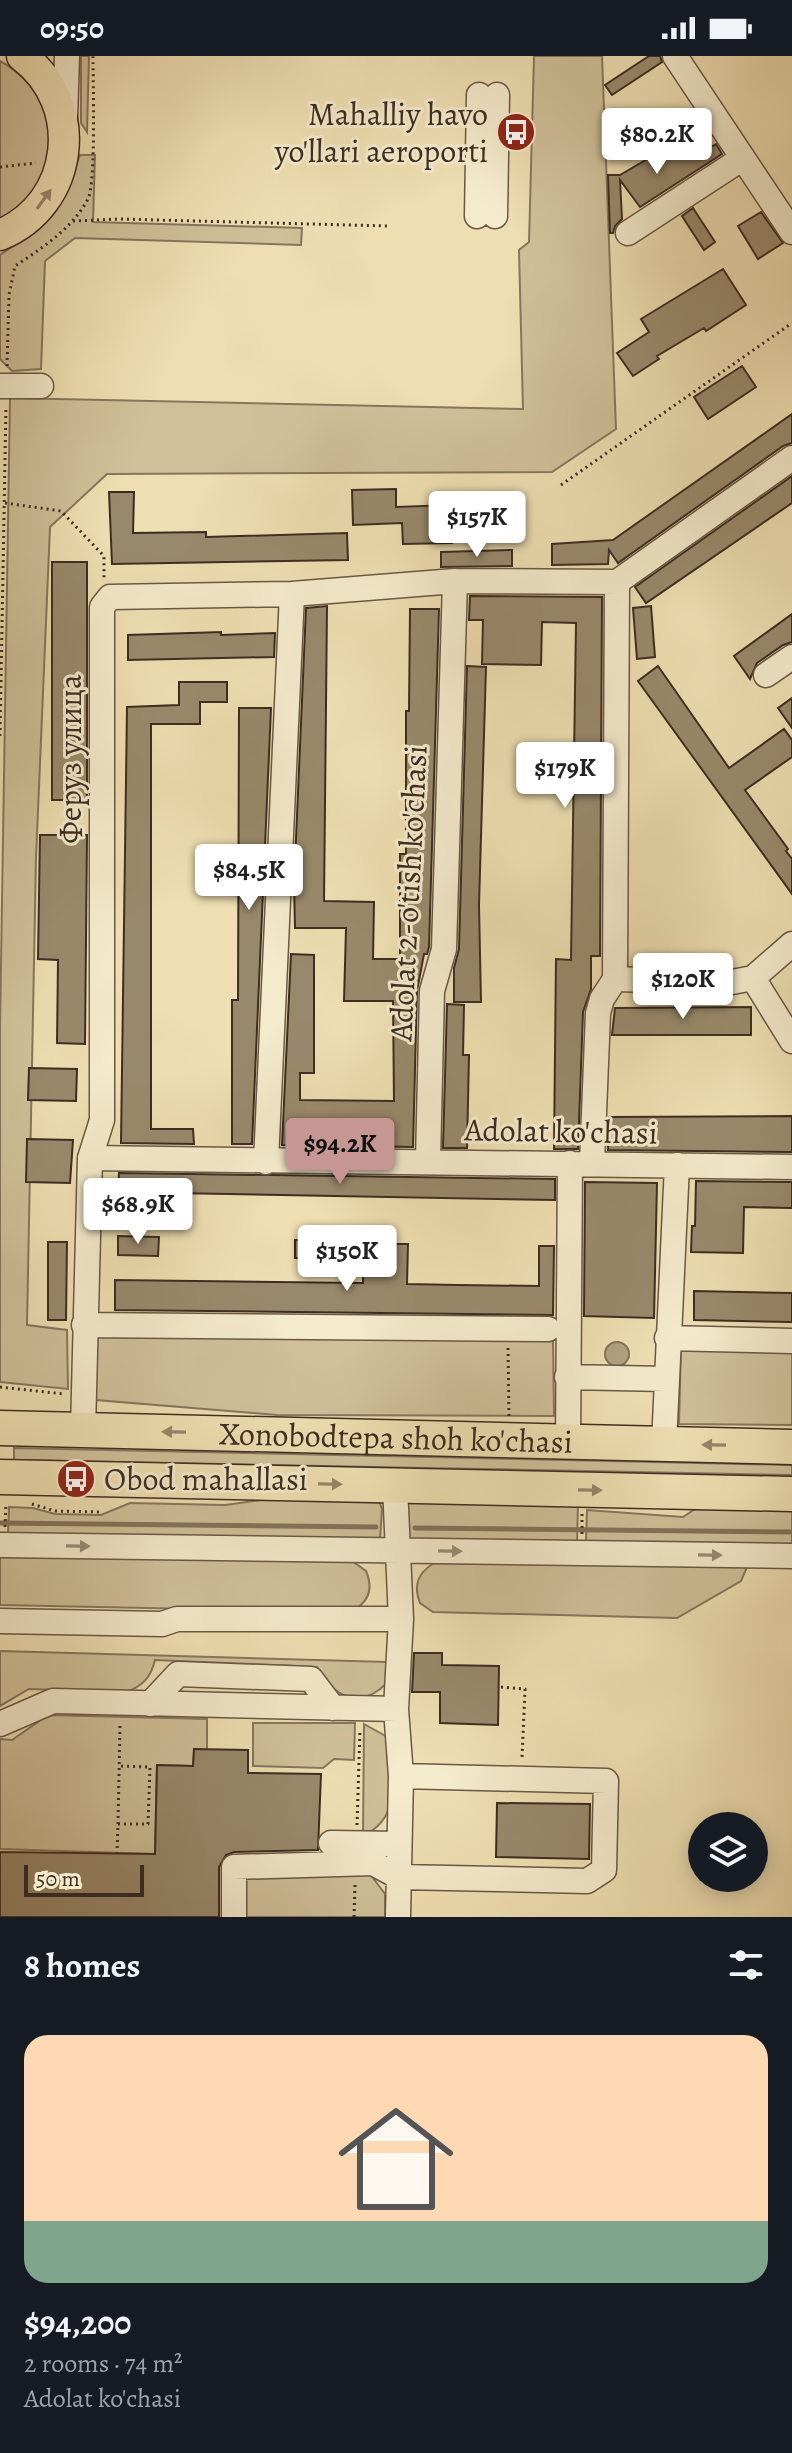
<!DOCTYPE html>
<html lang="en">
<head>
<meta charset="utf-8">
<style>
  body { margin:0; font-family:Alegreya,serif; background:#20242c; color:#f1f3f6; height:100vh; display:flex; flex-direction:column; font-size:30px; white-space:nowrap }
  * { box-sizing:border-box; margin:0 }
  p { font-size:26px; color:#9ea1a6 }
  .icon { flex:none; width:44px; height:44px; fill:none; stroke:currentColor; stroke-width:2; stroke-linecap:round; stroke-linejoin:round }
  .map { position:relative; height:1861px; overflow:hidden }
  .side { display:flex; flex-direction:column; background:#171b24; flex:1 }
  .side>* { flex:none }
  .fabs { position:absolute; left:688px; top:1756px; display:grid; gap:16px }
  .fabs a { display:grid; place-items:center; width:80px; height:80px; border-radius:50%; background:#171b24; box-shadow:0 4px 20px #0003; font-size:40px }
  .scale { position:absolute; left:24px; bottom:20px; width:120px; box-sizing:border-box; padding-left:8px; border:4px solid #3d2c22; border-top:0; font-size:22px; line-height:28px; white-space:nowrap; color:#3d2c22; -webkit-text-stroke:6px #f4eacc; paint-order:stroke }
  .price { position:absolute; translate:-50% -68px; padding:0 18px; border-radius:8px; background:#fff; color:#222; font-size:26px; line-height:52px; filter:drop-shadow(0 2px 4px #0008) }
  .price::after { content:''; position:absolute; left:50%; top:48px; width:24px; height:18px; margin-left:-12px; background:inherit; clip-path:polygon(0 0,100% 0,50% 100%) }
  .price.current { background:#c59692; color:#111 }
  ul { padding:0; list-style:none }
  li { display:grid; align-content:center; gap:16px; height:424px; padding:0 24px }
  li+li { border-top:2px solid #363941 }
  li span { display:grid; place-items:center; height:248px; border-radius:24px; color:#555 }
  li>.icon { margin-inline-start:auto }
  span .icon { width:144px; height:144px; fill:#fffc; stroke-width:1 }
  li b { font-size:34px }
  h2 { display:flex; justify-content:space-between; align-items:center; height:96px; padding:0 24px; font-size:34px }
  .status { display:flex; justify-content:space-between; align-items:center; height:56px; padding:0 40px; background:#171b24; direction:ltr }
  .status svg { height:22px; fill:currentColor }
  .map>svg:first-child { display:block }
  .green { fill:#d0c099; stroke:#86765e; stroke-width:2 }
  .water { fill:#b2a180; stroke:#83725a; stroke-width:2 }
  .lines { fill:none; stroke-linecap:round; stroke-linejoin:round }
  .stream { stroke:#83725a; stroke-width:5 }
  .building { fill:#99896c; stroke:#3d2c22; stroke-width:2 }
  .minor-casing { stroke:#695846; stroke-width:27 }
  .major-casing { stroke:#3d2c22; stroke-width:33 }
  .highway-casing { stroke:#3d2c22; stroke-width:37 }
  .path { stroke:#3d2c22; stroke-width:3; stroke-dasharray:2 4; stroke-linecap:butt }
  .minor { stroke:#f4eacc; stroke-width:24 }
  .major { stroke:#eedeb1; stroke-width:30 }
  .highway { stroke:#eedeb1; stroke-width:34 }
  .oneway { fill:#96856a }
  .oneway2 { fill:#988b77 }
  .labels { text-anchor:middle; stroke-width:6; stroke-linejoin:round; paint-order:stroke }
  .poi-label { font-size:32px; fill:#3d2c22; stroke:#f4eacc; text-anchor:end }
  .street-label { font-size:32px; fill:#3d2c22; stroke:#f4eacc }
</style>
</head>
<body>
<div class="status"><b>09:50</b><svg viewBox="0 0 49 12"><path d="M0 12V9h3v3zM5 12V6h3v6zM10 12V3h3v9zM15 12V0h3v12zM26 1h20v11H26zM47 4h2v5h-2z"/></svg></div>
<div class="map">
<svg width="792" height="1861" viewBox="0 0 792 1861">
  <rect width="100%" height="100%" fill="#eedeb1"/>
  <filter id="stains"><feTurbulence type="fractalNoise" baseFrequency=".0025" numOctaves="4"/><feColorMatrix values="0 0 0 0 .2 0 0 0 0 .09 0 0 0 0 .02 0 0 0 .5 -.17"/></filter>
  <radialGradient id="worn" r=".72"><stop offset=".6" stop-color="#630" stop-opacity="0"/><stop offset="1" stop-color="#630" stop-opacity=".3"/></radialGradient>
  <path class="green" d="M81 0H89L87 76 81 67Z
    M534 0H602L616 373 552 416 107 418 50 471 36 802 27 1269 67 1274 68 1333 0 1326V972L10 342 523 353 519 194 529 186Z
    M0 5C48 30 63 88 37 134 30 147 11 158 0 168Z
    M80 99H95L93 166 302 172 301 189 75 182 45 205 41 313 12 315 0 303V199L36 175 64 141Z
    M96 1277 553 1284 554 1360 277 1359 96 1344Z
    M681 1290 792 1292V1369L679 1368Z
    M14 1392 792 1409V1419L14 1404Z
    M297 1439 379 1445 382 1453 380 1483 8 1478 9 1451 33 1452 55 1458 101 1459 130 1447 225 1449Z
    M413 1442 578 1446 577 1488 402 1484 403 1450Z
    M698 1451 792 1452V1490L586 1485 587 1454 683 1461Z
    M0 1500 352 1505 366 1515C374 1534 368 1548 349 1556L0 1549Z
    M434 1507 747 1511 741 1525 677 1562 433 1556 420 1547C413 1529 418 1517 434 1507Z
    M0 1595 387 1606V1627C360 1654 334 1642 317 1611L155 1604C151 1621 143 1630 126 1636L29 1633 0 1650Z
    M48 1659 207 1663V1694H194L193 1710 157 1709 155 1798 0 1793V1683L12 1684Z
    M253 1667H355L354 1704 334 1703 323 1712 253 1710Z
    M364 1668 391 1683C392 1720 403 1761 363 1780Z
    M243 1818H370L385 1838V1861H243Z"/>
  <path class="water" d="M605 1298a12 12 0 1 1 24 0a12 12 0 1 1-24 0Z"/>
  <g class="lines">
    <path class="stream" d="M0 1467 376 1471
      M415 1472 792 1476"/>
  </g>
  <path class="building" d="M649 0H660L662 6 612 39 605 29Z
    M706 83 711 91 716 88 722 98 640 151 620 124 622 163 615 170 613 177H610L608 119H620L661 95 666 103 692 87 695 91Z
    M693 152 715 186 704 194 682 160Z
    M761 156 783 187 758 203 738 170Z
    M723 213 746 249 706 275 704 272 657 300 659 303 633 320 617 297 649 276 641 263Z
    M742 310 756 331 708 363 694 341Z
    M792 358V387L783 390 618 507 609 494 608 508 552 509V488L613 484Z
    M792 420V447L646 547 635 531Z
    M396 433V451L451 449 452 487 403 488 402 467 353 469 352 434Z
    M109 436H134L133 477 206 476V481L347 477 348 504 112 508Z
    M512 494V510L441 511V496Z
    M52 506H87V744H52Z
    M470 540 602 541 600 900H591V933L583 956 578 1093H554L556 903 571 904 576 567 542 566 541 609 482 608 483 564H469Z
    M327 550 324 845 374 846 373 903H400V798H406V655H409L410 553H439L429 891 427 898H424L417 935 413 1091 282 1089 291 898 314 899V1017H300V1044L394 1045 393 945H344L346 872H295L294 829 306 552Z
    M651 550 655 601 637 603 633 552Z
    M792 558V586L783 589 757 607 750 623 734 600Z
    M221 576V579L275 577 274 601 128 604V579Z
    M467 610 486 611 479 849 481 946H454V912L459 893Z
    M658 610 729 712 784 673 792 684V701L745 734 788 793 786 795 792 803V838L638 625Z
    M179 626H227V646H200V668H151V1073H193L194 1088 121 1087 127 651 179 649Z
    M792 642V672L778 652Z
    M239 652H271L252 1088H232V944H238Z
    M40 779H87L85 988 57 987 58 904 38 903Z
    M447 948 464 949 463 999H469L467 1092H443Z
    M751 951V979H612L615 952Z
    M29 1012 77 1013 76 1045 28 1044Z
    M792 1060V1096L608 1094 609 1061Z
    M27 1083 73 1084 70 1127 26 1126Z
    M119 1117 555 1123V1144L118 1136Z
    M696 1125 792 1126V1152L744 1151 743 1197 691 1196 692 1170H695Z
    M585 1126 657 1127 654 1262 584 1260Z
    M118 1180 159 1181 158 1200 118 1199Z
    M295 1184H321V1202H295Z
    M48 1186H67L66 1264H48Z
    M363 1188H408L407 1228 458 1229 539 1230V1190H554L553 1259 115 1254V1224L363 1227Z
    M694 1235 792 1237V1266L694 1264Z
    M414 1597H442V1609L499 1610 498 1669 440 1667V1636H412Z
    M194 1693 248 1694V1717L321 1718 318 1794 234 1796 226 1799 219 1811V1861H0V1796L155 1798 157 1709 193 1710Z
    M497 1747 590 1748 589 1803 496 1801Z"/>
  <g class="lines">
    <defs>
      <path id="minor" d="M675 0 792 176
        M65 62 67 0
        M477 160 479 39
        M495 160 497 39
        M628 177 743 102
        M0 330H41
        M617 526 792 402
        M766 619 792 601
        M753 922 792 985
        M615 923 732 926 753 922 792 888
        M90 1102 792 1111
        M428 1105 432 935 444 893 455 525
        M266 1106 292 538
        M592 1107 598 957 602 943 615 923 617 526
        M84 1269 548 1273
        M667 1282 792 1285
        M567 1321 666 1323
        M83 1374 90 1102 102 1064V551L110 541 292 538 455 525 617 526
        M568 1386 570 1107
        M664 1388 677 1109
        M395 1430 401 1563 396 1653 401 1720 398 1861
        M0 1489 792 1500
        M0 1565 162 1568 177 1563H401
        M150 1648 178 1618 311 1623 333 1652
        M0 1668 53 1645 396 1653
        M331 1787 399 1788
        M234 1861V1811L373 1807 399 1821 587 1825 604 1814 606 1725 401 1720"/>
      <path id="major" d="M0 179C75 148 86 48 22 0"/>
      <g id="highway">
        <path id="s1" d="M0 1372 792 1391"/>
        <path d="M0 1421 792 1438"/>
      </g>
    </defs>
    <use href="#minor" class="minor-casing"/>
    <use href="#major" class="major-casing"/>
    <use href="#highway" class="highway-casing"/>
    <path class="path" d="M0 111 36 107
      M73 165 119 163 388 170
      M7 310 9 239 15 210C42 192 72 173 88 143 96 128 93 25 93 0
      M561 429 792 267
      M5 447 61 455 104 500V522
      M0 680 6 350
      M508 1292 509 1361
      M0 1331 64 1338
      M32 1448 55 1455 100 1456
      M5 1471 6 1447
      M582 1478V1458
      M501 1631 525 1633 522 1702
      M118 1768 120 1668
      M357 1769 360 1673
      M117 1798 118 1768H148L150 1711 119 1710
      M354 1861 355 1829"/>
    <use href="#minor" class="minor"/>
    <use href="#major" class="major"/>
    <use href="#highway" class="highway"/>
  </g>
  <defs><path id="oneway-solid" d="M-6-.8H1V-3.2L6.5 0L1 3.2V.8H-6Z" transform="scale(2)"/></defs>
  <g class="oneway">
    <use href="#oneway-solid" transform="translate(44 143) rotate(-54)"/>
    <use href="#oneway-solid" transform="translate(174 1376) rotate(-179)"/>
    <use href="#oneway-solid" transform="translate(714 1389) rotate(-179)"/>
    <use href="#oneway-solid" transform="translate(330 1428) rotate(1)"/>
    <use href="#oneway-solid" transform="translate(590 1434) rotate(1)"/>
  </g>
  <g class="oneway2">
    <use href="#oneway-solid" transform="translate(78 1490) rotate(1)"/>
    <use href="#oneway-solid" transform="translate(450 1495) rotate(1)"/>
    <use href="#oneway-solid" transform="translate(710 1499) rotate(1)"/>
  </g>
  <defs>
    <symbol id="bus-disc" viewBox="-11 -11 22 22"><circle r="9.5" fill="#8f2418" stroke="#f4eacc"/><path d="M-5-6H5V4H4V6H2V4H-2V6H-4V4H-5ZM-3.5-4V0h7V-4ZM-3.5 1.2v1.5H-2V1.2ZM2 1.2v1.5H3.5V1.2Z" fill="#fff"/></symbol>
  </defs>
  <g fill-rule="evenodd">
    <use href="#bus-disc" x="494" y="54" width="44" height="44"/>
    <use href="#bus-disc" x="54" y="1401" width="44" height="44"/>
  </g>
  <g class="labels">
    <g class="poi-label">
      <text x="488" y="69">Mahalliy havo<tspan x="488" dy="37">yo'llari aeroporti</tspan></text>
      <text x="104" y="1434" text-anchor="start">Obod mahallasi</text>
    </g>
    <g class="street-label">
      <text transform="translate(70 703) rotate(-90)" y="11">Феруз улица</text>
      <text transform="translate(408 837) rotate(-87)" y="11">Adolat 2-o'tish ko'chasi</text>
      <text transform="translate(561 1075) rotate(1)" y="11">Adolat ko'chasi</text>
      <text dy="11" stroke="none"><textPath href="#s1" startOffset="396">Xonobodtepa shoh ko'chasi</textPath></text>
    </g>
  </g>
  <rect width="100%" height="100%" filter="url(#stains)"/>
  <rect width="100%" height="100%" fill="url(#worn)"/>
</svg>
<div class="fabs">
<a><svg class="icon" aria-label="layers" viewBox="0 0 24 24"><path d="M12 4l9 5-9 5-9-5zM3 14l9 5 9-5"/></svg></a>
</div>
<div class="scale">50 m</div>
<b class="price" style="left:657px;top:120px">$80.2K</b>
<b class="price" style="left:477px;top:503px">$157K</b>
<b class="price" style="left:565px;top:754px">$179K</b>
<b class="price" style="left:249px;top:856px">$84.5K</b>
<b class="price" style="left:683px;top:965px">$120K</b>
<b class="price current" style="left:340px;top:1130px">$94.2K</b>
<b class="price" style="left:138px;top:1190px">$68.9K</b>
<b class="price" style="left:347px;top:1237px">$150K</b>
</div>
<section class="side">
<h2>8 homes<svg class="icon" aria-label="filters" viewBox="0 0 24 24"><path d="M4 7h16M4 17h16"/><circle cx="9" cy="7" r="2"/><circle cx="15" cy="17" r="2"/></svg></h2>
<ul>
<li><span style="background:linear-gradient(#ffd9b3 75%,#7fa58c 0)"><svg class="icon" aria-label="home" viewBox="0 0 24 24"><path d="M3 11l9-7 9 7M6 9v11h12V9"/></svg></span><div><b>$94,200</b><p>2 rooms · 74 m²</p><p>Adolat ko'chasi</p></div></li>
</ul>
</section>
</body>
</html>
